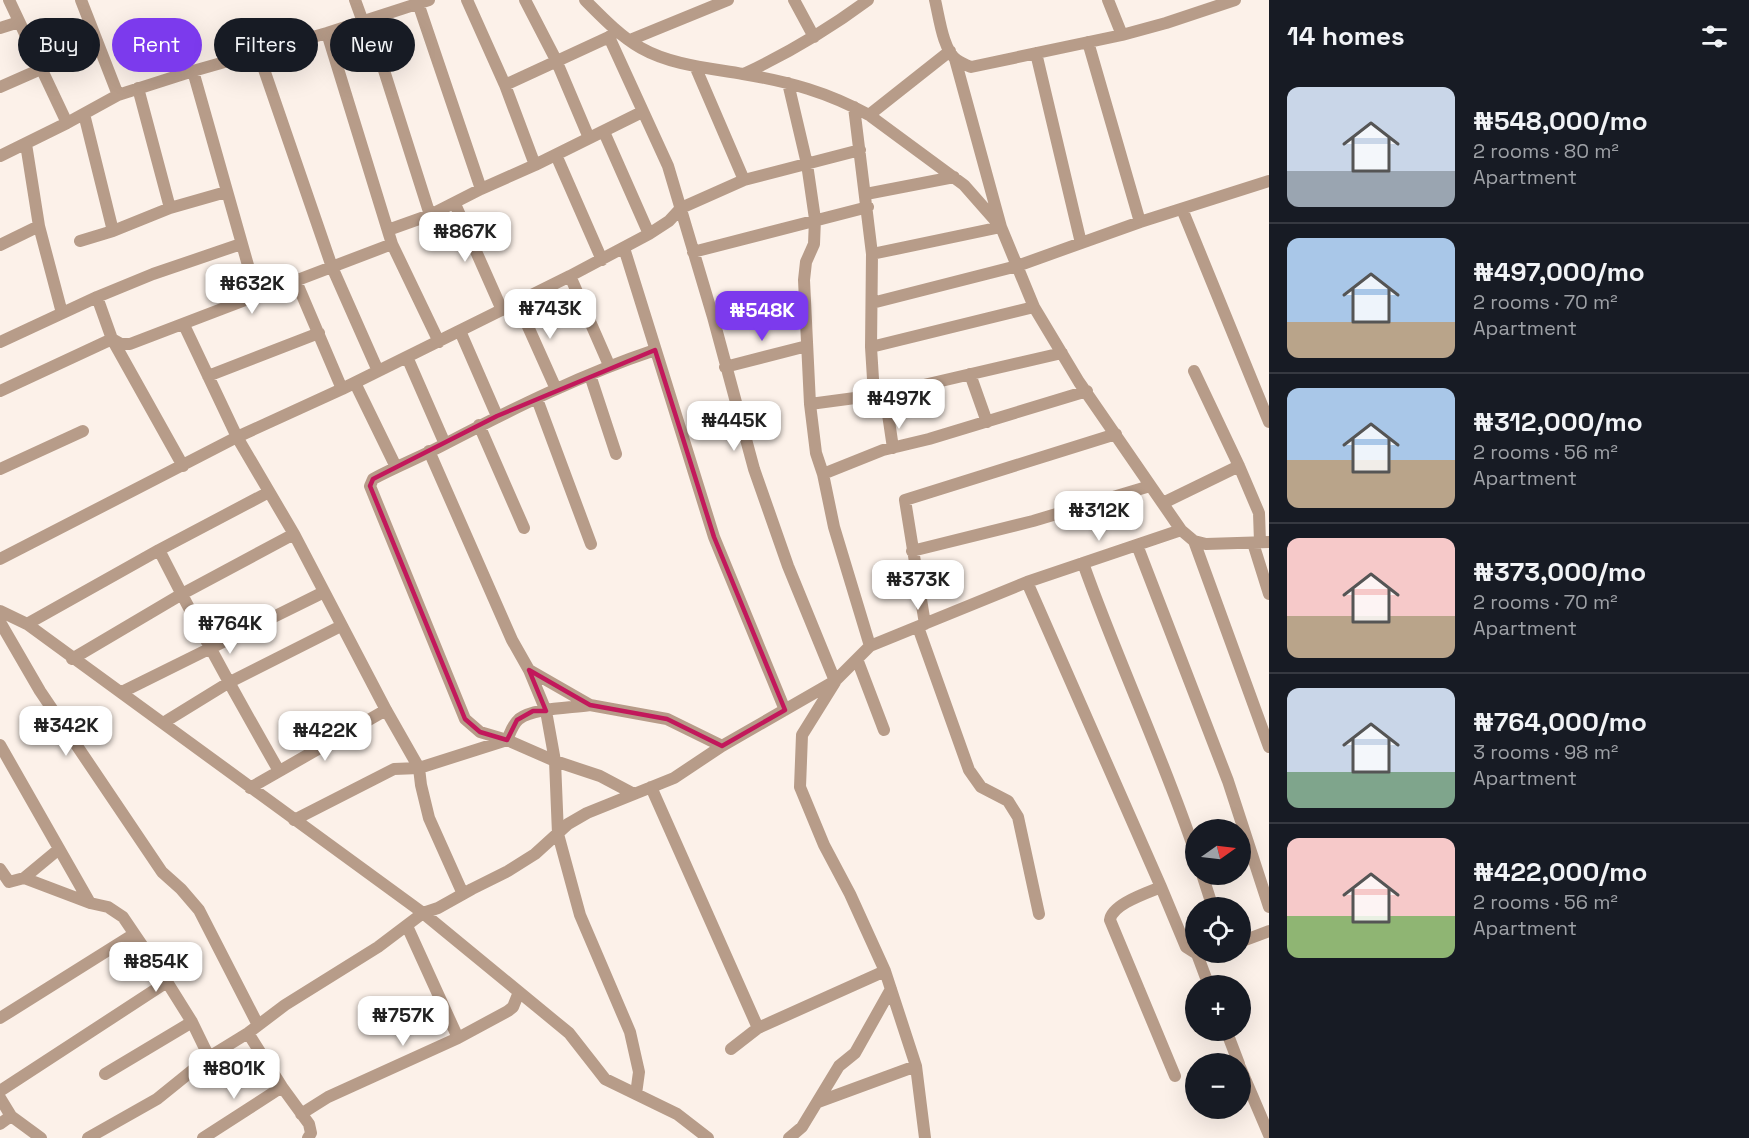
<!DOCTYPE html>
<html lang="en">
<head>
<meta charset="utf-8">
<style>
  body { margin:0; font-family:"Space Grotesk",sans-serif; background:#242831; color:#f1f3f6; height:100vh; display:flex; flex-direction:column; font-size:22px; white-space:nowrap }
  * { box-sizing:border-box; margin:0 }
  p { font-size:20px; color:#9ea1a6 }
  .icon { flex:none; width:33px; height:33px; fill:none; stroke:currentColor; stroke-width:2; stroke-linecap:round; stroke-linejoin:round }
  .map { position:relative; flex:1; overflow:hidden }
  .drawer { display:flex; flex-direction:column; background:#171b24; width:480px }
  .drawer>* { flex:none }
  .guide { position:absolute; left:18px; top:18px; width:570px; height:54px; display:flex; gap:12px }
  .needle { width:39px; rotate:76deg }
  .controls { position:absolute; left:1185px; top:819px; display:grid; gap:12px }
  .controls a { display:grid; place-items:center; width:66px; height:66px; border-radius:50%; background:#171b24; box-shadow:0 6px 24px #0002; font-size:30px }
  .price { position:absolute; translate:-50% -51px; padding:0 14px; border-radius:12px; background:#fff; color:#222; font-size:20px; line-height:39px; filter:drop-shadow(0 2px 3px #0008) }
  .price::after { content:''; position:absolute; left:50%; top:36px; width:18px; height:14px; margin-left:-9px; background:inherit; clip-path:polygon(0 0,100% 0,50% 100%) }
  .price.active { background:#7c3aed; color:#fff }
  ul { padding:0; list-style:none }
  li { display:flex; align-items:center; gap:18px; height:150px; padding:0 18px }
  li+li { border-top:2px solid #363941 }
  li span { display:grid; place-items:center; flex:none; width:168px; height:120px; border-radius:12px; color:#555 }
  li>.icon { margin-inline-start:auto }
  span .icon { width:72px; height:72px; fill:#fffc; stroke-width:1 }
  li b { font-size:26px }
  h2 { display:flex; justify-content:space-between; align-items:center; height:72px; padding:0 18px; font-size:26px }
  .tag { padding:0 21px; border-radius:27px; background:#171b24; box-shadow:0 6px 24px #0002; font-size:21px; line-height:54px }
  .tag.active { background:#7c3aed; color:#fff }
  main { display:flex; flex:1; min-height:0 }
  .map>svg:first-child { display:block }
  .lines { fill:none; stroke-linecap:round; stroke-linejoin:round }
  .minor { stroke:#b79c89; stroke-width:12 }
  .marked { fill:none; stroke:#c2185b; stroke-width:4.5; stroke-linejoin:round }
</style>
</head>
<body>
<main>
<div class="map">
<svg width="1269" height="1138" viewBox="0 0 1269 1138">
  <rect width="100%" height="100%" fill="#fcf1e9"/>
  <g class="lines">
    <path class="minor" d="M9 0 67 123
      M81 0 118 95
      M355 0 363 22
      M417 0 481 189
      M467 0 505 85 535 165 642 112
      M525 0 556 60 589 138
      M585 0C602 17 620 36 641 48 671 65 709 68 743 74 790 82 827 92 869 115L964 185 1001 227 1034 307 1079 382 1181 530 1194 541 1206 544 1269 542
      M794 0 814 37
      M935 0C939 16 943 51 957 60 961 63 966 65 971 67L1122 35 1166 23 1235 0
      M1108 0 1122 35
      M368 20 430 215
      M0 28 19 22
      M327 33 392 244 439 342
      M609 37 668 166 713 317 754 469 788 566 835 681
      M630 40 728 0
      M1088 42 1140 222
      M258 52 332 267 378 371
      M1036 53 1081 243
      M695 66 744 180
      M193 71 257 297
      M744 74C788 53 828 30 868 0
      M788 83 807 164 815 219 814 244 806 262 804 280 810 404 816 453 823 474 834 527 870 646
      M505 85 609 37 614 33
      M0 87 41 69
      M138 88 170 208
      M854 107 872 254 871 347 874 395
      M84 114 113 231
      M869 115 950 51
      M604 132 649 234
      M26 144 39 226 62 313
      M556 155 602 260
      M0 156 67 123 118 95 193 71 327 33 429 0
      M866 194 954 177
      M455 204 502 310
      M1182 209 1269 422
      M388 230 430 215 481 189 535 165
      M80 241 113 231 170 208 226 192
      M0 245 39 226
      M624 248 714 537 785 710
      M693 252 868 207
      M872 254 1001 227 955 59
      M570 276 609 365
      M296 281 342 389
      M97 297 112 339 183 466
      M517 302 556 389
      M872 303 1017 266 1140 222 1269 181
      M184 325 237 437 294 534 386 710 419 768 421 785 429 818 463 894
      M460 331 497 416
      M0 342 97 297 153 274 241 244
      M871 347 1034 307
      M407 357 445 444
      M725 367 807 346
      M1194 371 1239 466 1259 513 1260 542
      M970 374 987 422
      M590 375 616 454
      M208 376 319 333
      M355 383 396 467
      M0 391 112 339 121 344H130L392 244
      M885 394 893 448
      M537 399 591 544
      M810 404 885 394 1062 353
      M479 425 524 528
      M429 451 512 640 529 670 590 705 667 719 722 746
      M0 469 83 431
      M823 474 883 450 929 439 1087 391
      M1163 503 1239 466
      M1194 541 1269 747
      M1253 543 1269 594
      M1137 545 1228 781 1269 907
      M159 550C197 625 237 698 279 771
      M912 551 1033 521 1150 486
      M0 559 237 437 342 389 570 276 649 234 669 221 681 208 744 180 860 150
      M1083 563C1118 662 1163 756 1196 855
      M1027 582 1161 887 1186 947 1197 954 1214 952
      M0 611 27 624 423 913 569 1033 605 1079 677 1114 708 1138
      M0 622 40 691 162 872 181 889 199 910 258 1025
      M27 624 159 550 269 492
      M925 624 905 500 1116 434
      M918 627 969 770 981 787 1008 801 1018 817 1039 914
      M72 659 182 594 294 534
      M857 659 884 730
      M529 670 546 711 555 761 558 834 580 915 630 1032 639 1072 636 1094
      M835 682 802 735 800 787 824 845 850 894 885 971 916 1066 925 1138
      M122 692 324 592
      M163 723 228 683 341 626
      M0 745 90 903
      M651 787 758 1028
      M250 788 386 710
      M634 794 600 776 555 761 507 740 480 732 465 719 370 486 373 479C397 466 423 456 447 443 514 408 583 374 655 350
      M294 820 394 769 419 768 507 740C510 733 513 724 519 719 533 708 571 708 590 705
      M0 869 9 882 24 878 90 903 108 907 123 917 167 982 192 1022 209 1057
      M1202 874 1213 908
      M24 878 59 849
      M1161 887C1147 893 1112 904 1110 920L1175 1076
      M407 926 458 1038
      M1240 942 1269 931
      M1197 954 1209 986
      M0 1018 134 934
      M1226 1030 1239 1064
      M248 1033 282 1087 309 1124 311 1133 308 1138
      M731 1049 758 1028 885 971
      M1240 1067 1269 1135
      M105 1074 192 1022
      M0 1091 167 982
      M0 1098 11 1116
      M818 1102 916 1066
      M301 1114 328 1097 458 1038 508 1011 513 1007 519 992
      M0 1124 11 1116 41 1138
      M88 1138 157 1099 209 1057 248 1033 285 1005 378 947 423 913 438 908 472 889 508 871 535 854 568 824 587 813 674 778 722 746 835 681 870 646 1027 582 1181 530
      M203 1138 282 1087
      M789 1138 802 1127 839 1066 855 1053 891 989"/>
  </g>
  <path class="marked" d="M655 350 714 537 785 710 722 746 667 719 590 705 529 670 546 711H533L517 720 507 740 480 732 465 719 370 486 373 479 497 416Z"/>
</svg>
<div class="controls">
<a><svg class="needle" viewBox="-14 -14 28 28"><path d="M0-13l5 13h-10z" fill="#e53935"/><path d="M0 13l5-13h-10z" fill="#9ea1a6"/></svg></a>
<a><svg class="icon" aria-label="locate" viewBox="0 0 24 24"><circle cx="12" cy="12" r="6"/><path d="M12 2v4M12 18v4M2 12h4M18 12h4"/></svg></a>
<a>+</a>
<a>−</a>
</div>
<b class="price" style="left:465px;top:263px">₦867K</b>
<b class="price" style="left:252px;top:315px">₦632K</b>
<b class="price" style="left:550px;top:340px">₦743K</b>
<b class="price active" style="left:762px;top:342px">₦548K</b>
<b class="price" style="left:899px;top:430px">₦497K</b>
<b class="price" style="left:734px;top:452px">₦445K</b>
<b class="price" style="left:1099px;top:542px">₦312K</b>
<b class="price" style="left:918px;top:611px">₦373K</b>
<b class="price" style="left:230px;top:655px">₦764K</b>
<b class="price" style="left:66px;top:757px">₦342K</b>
<b class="price" style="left:325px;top:762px">₦422K</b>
<b class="price" style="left:156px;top:993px">₦854K</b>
<b class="price" style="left:403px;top:1047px">₦757K</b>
<b class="price" style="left:234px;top:1100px">₦801K</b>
<div class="guide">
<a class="tag">Buy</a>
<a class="tag active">Rent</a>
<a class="tag">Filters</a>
<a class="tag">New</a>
</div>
</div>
<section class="drawer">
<h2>14 homes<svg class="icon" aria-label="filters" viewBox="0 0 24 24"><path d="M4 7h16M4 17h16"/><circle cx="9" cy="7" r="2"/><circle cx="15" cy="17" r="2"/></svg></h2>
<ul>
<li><span style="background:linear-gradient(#c9d6e8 70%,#9aa5b1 0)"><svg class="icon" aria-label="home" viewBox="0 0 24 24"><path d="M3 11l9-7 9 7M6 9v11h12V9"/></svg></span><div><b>₦548,000/mo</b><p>2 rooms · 80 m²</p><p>Apartment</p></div></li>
<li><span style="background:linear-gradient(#a9c7e8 70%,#b9a48a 0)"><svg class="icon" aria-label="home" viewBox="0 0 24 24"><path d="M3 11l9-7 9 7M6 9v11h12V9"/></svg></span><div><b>₦497,000/mo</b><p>2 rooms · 70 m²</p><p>Apartment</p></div></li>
<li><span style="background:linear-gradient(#a9c7e8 60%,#b9a48a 0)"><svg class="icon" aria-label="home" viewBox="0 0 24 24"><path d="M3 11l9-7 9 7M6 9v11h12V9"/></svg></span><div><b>₦312,000/mo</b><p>2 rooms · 56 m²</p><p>Apartment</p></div></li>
<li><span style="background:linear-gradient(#f6c9c9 65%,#b9a48a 0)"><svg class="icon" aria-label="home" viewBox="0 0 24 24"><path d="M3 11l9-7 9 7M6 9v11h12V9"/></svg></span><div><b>₦373,000/mo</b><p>2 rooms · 70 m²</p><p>Apartment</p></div></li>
<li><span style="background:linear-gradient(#c9d6e8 70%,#7fa58c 0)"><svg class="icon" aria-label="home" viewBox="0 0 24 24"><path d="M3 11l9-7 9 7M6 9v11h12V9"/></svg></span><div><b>₦764,000/mo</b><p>3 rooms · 98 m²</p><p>Apartment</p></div></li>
<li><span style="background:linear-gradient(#f6c9c9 65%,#8fb573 0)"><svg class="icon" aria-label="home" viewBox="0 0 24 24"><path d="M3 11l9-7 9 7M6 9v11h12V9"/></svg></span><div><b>₦422,000/mo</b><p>2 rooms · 56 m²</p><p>Apartment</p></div></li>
</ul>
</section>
</main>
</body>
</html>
